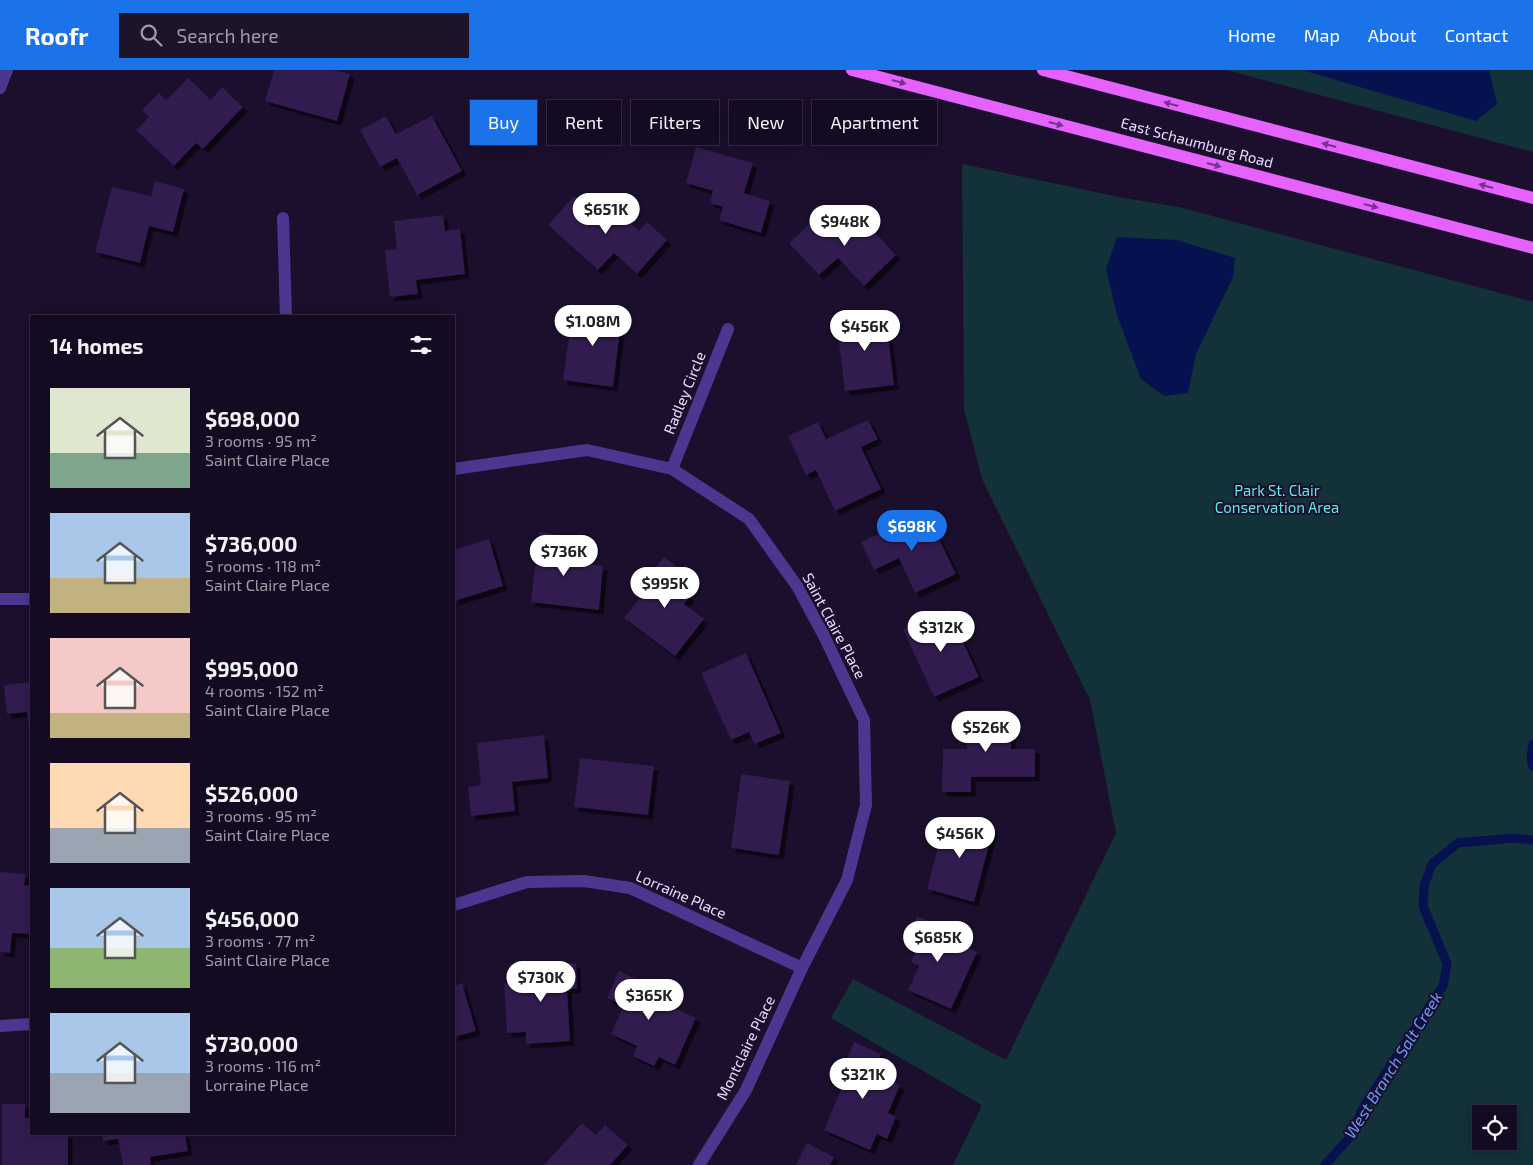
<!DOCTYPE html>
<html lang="en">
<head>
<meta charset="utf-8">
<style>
  body { margin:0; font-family:"Exo 2",sans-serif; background:#1d142a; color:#f1f3f6; height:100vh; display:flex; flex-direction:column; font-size:19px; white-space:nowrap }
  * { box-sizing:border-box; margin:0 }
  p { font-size:16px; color:#9d9ba5 }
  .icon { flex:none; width:28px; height:28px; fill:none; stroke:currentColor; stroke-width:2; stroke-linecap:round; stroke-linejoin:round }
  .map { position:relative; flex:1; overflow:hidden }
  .sheet { position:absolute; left:30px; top:245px; width:425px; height:820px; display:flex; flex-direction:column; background:#140b22; border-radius:0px; box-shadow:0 2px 12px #0003,0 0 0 1px #332b40 }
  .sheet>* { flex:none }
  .top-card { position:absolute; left:470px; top:30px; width:475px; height:45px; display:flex; gap:10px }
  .controls { position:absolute; left:1472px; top:1035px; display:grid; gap:10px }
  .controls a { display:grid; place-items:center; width:45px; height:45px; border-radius:0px; background:#140b22; box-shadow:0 2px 12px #0003,0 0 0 1px #332b40; font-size:25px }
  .price { position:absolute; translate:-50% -42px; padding:0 11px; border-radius:18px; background:#fff; color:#222; font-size:16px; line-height:32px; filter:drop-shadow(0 1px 2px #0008) }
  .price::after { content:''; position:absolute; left:50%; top:30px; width:15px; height:11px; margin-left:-8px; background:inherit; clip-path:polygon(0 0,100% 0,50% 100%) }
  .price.active { background:#1a73e8; color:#fff }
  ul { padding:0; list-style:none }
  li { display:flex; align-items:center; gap:15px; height:125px; padding:0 20px }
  li span { display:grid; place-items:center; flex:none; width:140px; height:100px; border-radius:0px; color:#555 }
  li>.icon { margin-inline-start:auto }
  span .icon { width:60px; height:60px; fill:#fffc; stroke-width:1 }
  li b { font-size:21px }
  h2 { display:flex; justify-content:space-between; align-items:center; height:60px; padding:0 20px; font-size:21px }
  .chip { padding:0 18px; border-radius:0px; background:#140b22; box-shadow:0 2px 12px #0003,0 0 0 1px #332b40; font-size:18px; line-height:45px }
  .chip.active { background:#1a73e8; color:#fff }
  header { display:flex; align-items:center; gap:30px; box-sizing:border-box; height:70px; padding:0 25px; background:#1a73e8; color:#fff }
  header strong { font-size:24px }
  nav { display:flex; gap:28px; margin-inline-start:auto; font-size:18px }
  .search { width:350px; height:45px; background:#1d142a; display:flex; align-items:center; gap:12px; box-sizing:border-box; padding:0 18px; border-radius:0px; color:#9d9ba5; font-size:19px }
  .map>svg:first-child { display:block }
  .green { fill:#123138; fill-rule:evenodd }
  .water { fill:#06124f }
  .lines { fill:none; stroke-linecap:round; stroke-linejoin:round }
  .stream { stroke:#06124f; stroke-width:9 }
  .building { fill:#301a50; filter:url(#shadow) }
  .minor { stroke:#4c3790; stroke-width:12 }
  .major { stroke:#e562ff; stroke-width:12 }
  .oneway { fill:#76348c }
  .labels { text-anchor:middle; stroke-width:4; stroke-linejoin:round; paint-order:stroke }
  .street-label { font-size:15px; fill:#e7dbff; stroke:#1b0f2d }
  .park-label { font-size:15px; fill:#5ceae4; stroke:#1b0f2d }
  .water-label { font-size:16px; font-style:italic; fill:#699bff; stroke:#1b0f2d }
</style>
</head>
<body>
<header>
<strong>Roofr</strong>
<div class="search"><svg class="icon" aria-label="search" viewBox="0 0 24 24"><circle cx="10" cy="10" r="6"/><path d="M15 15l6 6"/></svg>Search here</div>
<nav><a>Home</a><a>Map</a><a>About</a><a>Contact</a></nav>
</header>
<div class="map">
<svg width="1533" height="1095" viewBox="0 0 1533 1095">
  <defs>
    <filter id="shadow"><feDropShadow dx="4.5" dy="4.5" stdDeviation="0" flood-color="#0009"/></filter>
  </defs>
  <rect width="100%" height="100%" fill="#1b0f2d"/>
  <path class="green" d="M1226 0H1533V82Z
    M962 94 1124 128 1179 137 1533 232V1095H953L982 1035 831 948 853 909 1006 990 1116 763 1090 630 982 409 964 339ZM1481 1044H1509V1071H1481Z"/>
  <path class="water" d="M1302 0H1489L1497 34 1476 51Z
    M1117 167 1177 170 1235 188 1233 207 1196 284 1188 323 1164 326 1141 309 1117 245 1106 199Z"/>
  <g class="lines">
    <path class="stream" d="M1533 674 1531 688 1533 696
      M1325 1095 1350 1067 1364 1036 1443 916 1447 894 1423 836 1424 816 1432 794 1458 773 1513 768 1533 770"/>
  </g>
  <path class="building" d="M274 0H333L350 4 337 51 265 31Z
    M188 8 211 30 222 17 243 37 203 79 196 73 174 96 136 60 149 47 142 40 159 23 166 30Z
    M386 46 396 64 432 46 462 101 417 125 397 88 380 97 360 60Z
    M696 77 753 93 744 123 770 131 761 163 719 150 723 137 710 133 713 121 686 113Z
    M155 111 184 119 173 162 149 156 140 193 95 182 112 117 151 126Z
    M574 126 595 144 606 132 639 161 647 152 667 170 637 204 614 183 598 200 548 155Z
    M851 136 896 185 864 216 838 188 819 205 789 173 811 152 821 164Z
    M443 145 445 161 460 159 465 204 416 210 418 224 390 227 385 180 397 179 394 151Z
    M573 237 622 243 613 317 563 310Z
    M885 242 894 315 845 321 836 248Z
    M868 350 878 369 861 377 881 419 835 441 816 400 806 405 788 366 818 352 826 369Z
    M926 442 956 504 915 523 899 488 874 500 861 472Z
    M539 462 568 466 565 491 603 496 599 540 531 532Z
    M489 469 503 516 454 531V480Z
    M664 487 688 505 678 518 690 527 684 534 704 549 675 586 624 548 651 514 646 510Z
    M948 539 979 607 934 627 903 559Z
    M746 583 781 663 755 674 749 662 731 670 701 603Z
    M31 612V667H30L27 642 7 644 4 615Z
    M967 640H1011V679H1035V707H971V722H942L943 679H967Z
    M544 665 548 708 512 712 515 741 471 746 468 717 481 715 477 673Z
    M580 688 654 696 648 745 574 737Z
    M741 704 790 711 779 785 731 778Z
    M946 747 993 759 974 832 927 819Z
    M0 802 26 804 24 815 31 816V864L12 863 10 883 0 882Z
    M917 846 944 857 941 866 977 882 951 939 908 920 919 896 911 892 917 878 905 873Z
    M576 893 577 919H567L570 971 526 974V962L507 963 504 913 530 911 529 895Z
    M619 901 659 920 655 929 696 948 675 995 659 987 654 996 633 986 637 976 611 964 624 935 607 928Z
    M462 913 476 961 454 967V916Z
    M854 972 881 984 873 1003 900 1015 888 1043 896 1047 887 1069 877 1064 870 1080 824 1060 843 1015 837 1012Z
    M2 1034H25V1048H31V1064H68V1095H2Z
    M582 1053 596 1065 605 1055 628 1075 610 1095H544Z
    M102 1064H185L188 1081 150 1087 151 1095H123L118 1069 103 1071Z
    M807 1073 834 1087 830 1095H796Z"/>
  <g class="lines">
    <path class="minor" d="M0 18 7 0
      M283 148 286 246
      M454 399 587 380 672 399 749 449 797 516 824 566 864 650 866 735 847 810 802 898 746 1020 699 1095
      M672 399 728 259
      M0 529H31
      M454 835 527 812 584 811 630 818 802 898
      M0 956 31 954"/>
    <path class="major" d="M852 0 1533 178
      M1043 0 1533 128"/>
  </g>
  <defs><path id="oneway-solid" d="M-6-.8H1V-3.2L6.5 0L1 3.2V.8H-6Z" transform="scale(1.25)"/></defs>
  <g class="oneway">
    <use href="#oneway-solid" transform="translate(899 12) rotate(15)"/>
    <use href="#oneway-solid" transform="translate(1171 34) rotate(-165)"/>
    <use href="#oneway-solid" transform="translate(1056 54) rotate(15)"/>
    <use href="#oneway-solid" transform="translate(1329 75) rotate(-165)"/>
    <use href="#oneway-solid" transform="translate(1214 95) rotate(15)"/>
    <use href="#oneway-solid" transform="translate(1486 116) rotate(-165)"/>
    <use href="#oneway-solid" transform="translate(1371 136) rotate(15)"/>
  </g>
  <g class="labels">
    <g class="street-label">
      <text transform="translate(1197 73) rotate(15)" y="5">East Schaumburg Road</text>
      <text transform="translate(685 323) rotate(-68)" y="5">Radley Circle</text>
      <text transform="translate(834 556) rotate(62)" y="5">Saint Claire Place</text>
      <text transform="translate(681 825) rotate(24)" y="5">Lorraine Place</text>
      <text transform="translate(746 978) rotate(-64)" y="5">Montclaire Place</text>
    </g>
    <g class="park-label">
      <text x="1277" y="426">Park St. Clair<tspan x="1277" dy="17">Conservation Area</tspan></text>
    </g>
    <g class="water-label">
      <text transform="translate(1393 995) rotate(-58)" y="6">West Branch Salt Creek</text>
    </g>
  </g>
</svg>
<div class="controls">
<a><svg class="icon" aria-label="locate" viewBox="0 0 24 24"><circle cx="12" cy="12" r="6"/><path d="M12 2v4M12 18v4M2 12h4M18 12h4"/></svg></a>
</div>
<b class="price" style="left:606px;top:165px">$651K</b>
<b class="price" style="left:845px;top:177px">$948K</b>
<b class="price" style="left:593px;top:277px">$1.08M</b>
<b class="price" style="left:865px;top:282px">$456K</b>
<b class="price active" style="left:912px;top:482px">$698K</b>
<b class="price" style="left:564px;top:507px">$736K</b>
<b class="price" style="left:665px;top:539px">$995K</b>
<b class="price" style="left:941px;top:583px">$312K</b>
<b class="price" style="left:986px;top:683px">$526K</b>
<b class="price" style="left:960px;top:789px">$456K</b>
<b class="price" style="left:938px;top:893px">$685K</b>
<b class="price" style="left:541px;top:933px">$730K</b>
<b class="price" style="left:649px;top:951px">$365K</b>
<b class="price" style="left:863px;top:1030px">$321K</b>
<div class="top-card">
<a class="chip active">Buy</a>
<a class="chip">Rent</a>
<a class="chip">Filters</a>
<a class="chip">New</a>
<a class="chip">Apartment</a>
</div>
<section class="sheet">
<h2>14 homes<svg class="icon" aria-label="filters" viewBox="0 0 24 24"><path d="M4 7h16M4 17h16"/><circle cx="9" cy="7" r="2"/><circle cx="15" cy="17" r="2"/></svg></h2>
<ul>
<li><span style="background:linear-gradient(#dfe7d0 65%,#7fa58c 0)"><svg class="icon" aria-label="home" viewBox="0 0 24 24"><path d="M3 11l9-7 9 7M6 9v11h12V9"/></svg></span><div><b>$698,000</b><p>3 rooms · 95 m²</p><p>Saint Claire Place</p></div></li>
<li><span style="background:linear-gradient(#a9c7e8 65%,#c2b280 0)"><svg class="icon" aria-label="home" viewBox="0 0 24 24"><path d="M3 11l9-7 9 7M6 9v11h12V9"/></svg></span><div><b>$736,000</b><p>5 rooms · 118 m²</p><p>Saint Claire Place</p></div></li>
<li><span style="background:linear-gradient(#f6c9c9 75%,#c2b280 0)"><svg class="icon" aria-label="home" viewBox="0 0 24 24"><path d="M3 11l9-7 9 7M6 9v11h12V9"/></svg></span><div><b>$995,000</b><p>4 rooms · 152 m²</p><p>Saint Claire Place</p></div></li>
<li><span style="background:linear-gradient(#ffd9b3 65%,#9aa5b1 0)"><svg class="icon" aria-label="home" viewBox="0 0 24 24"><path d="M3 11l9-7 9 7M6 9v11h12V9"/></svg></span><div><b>$526,000</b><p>3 rooms · 95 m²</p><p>Saint Claire Place</p></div></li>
<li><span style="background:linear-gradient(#a9c7e8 60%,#8fb573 0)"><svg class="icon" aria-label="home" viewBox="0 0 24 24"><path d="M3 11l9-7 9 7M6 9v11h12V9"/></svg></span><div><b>$456,000</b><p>3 rooms · 77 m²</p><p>Saint Claire Place</p></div></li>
<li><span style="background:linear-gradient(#a9c7e8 60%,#9aa5b1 0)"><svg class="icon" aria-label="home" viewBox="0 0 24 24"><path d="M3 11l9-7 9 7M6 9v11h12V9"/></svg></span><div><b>$730,000</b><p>3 rooms · 116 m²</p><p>Lorraine Place</p></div></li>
</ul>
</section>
</div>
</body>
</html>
